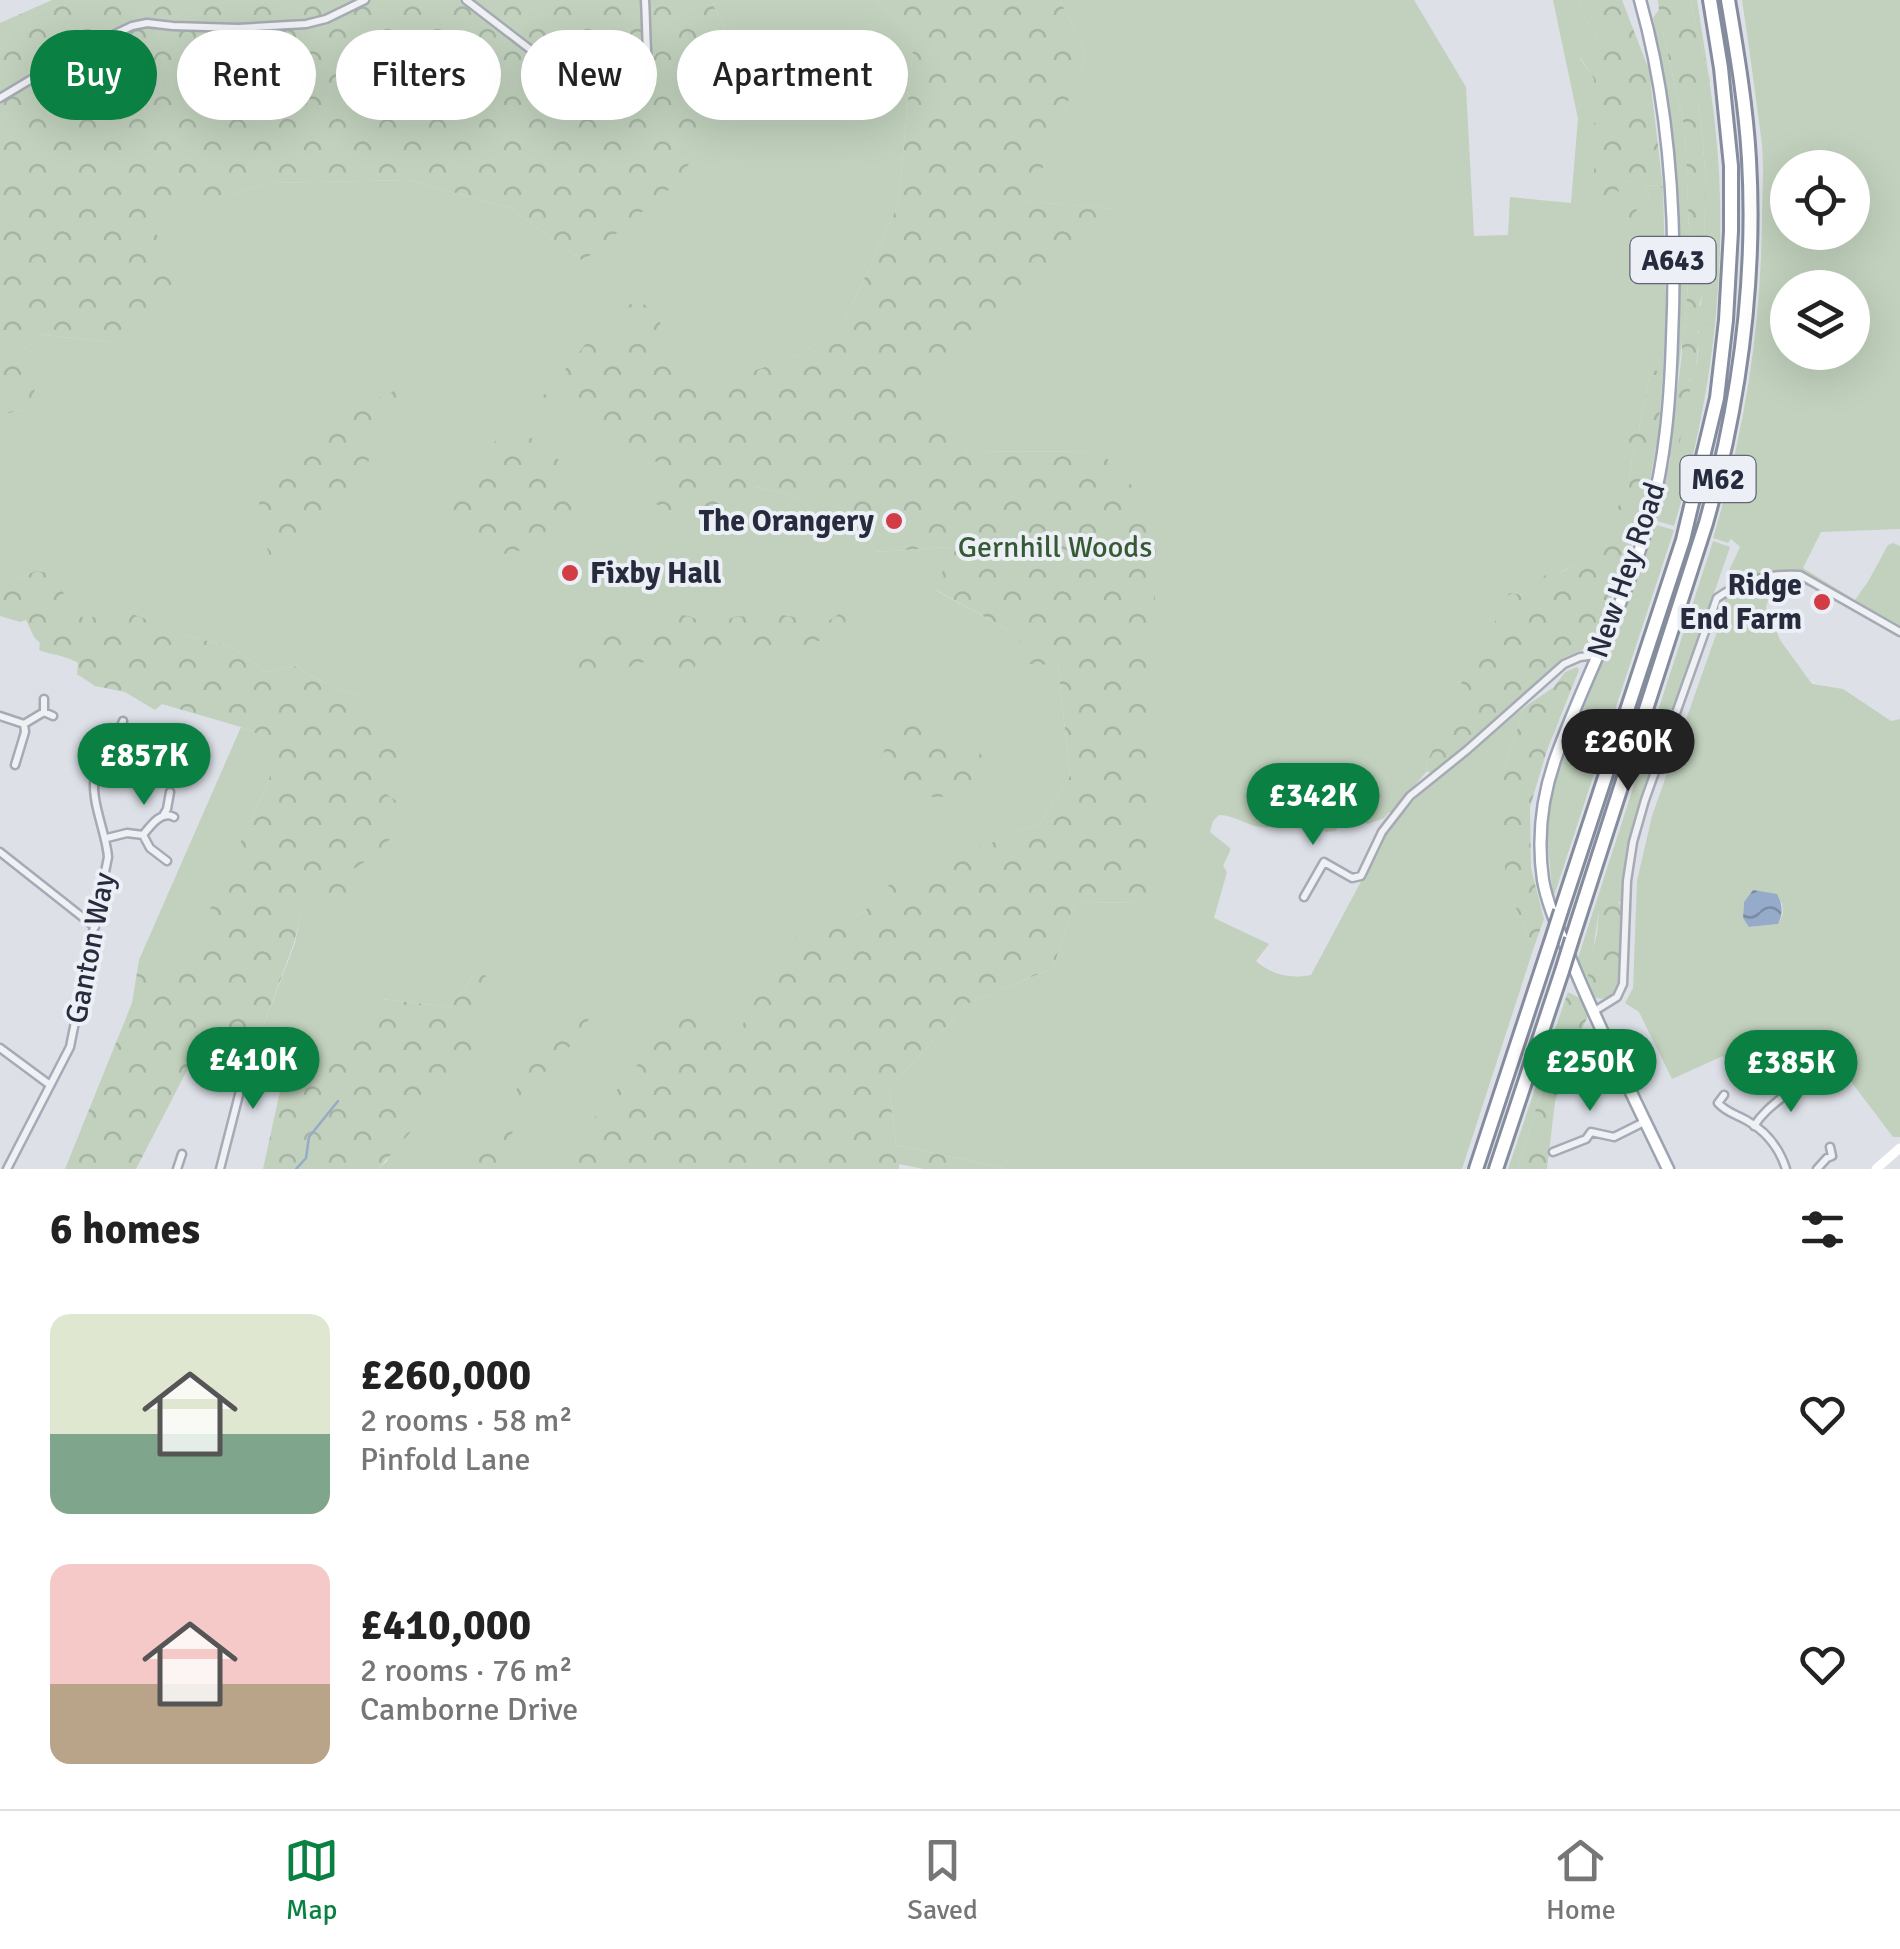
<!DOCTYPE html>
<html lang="en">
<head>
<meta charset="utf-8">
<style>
  body { margin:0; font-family:Signika,sans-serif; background:#f2f2f2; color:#222; height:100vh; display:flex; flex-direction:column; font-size:38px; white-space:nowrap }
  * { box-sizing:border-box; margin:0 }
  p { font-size:32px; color:#767676 }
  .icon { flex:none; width:55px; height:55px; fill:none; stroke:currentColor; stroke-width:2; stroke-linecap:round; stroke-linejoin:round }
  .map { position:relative; height:1169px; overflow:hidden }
  .sheet { display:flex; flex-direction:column; background:#fff; flex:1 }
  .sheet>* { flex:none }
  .hud { position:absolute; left:30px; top:30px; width:1000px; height:90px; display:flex; gap:20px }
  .controls { position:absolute; left:1770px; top:150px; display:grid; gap:20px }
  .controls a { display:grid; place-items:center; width:100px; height:100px; border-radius:50%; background:#fff; box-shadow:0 10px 40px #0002; font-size:50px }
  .price { position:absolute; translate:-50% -85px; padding:0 22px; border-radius:35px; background:#0b8043; color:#fff; font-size:32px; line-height:65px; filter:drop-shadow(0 2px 5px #0008) }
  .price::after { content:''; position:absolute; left:50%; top:60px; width:30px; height:22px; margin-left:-15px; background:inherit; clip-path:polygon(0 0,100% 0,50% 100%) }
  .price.selected { background:#222; color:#fff }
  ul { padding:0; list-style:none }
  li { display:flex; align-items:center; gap:30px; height:250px; padding:0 50px }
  li span { display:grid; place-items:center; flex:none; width:280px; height:200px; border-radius:20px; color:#555 }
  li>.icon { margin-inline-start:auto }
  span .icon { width:120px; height:120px; fill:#fffc; stroke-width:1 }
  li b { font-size:42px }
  h2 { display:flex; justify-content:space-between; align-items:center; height:120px; padding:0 50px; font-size:42px }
  .pill { padding:0 35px; border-radius:45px; background:#fff; box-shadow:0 10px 40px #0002; font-size:35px; line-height:90px }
  .pill.selected { background:#0b8043; color:#fff }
  .menu { display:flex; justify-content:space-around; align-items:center; height:140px; border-top:2px solid #e0e0e0; background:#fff; font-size:28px; color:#767676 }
  .menu a { display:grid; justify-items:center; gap:5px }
  .menu .selected { color:#0b8043 }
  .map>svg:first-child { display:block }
  .green { fill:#c1d1bd; fill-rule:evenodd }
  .forest { fill:url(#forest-crowns) }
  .water { fill:url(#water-waves) }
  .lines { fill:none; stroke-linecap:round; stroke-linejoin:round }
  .stream { stroke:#96aac9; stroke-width:2.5 }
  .street-casing { stroke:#a6aab4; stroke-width:11 }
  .primary-casing { stroke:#9ca3b3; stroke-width:15 }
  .highway-casing { stroke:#848c9e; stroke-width:18 }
  .street { stroke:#eff1f5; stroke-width:6 }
  .secondary { stroke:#fff; stroke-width:9 }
  .primary { stroke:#fff; stroke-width:10 }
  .highway { stroke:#fff; stroke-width:12 }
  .highway-bridge-casing { stroke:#848c9e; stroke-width:18; stroke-linecap:butt }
  .highway-bridge { stroke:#fff; stroke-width:12 }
  .poi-dot { fill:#d23c44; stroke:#eceff5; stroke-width:4 }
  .labels { text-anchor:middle; stroke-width:8; stroke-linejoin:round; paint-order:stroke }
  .shield { fill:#eceff5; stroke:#616675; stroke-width:2.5 }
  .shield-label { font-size:28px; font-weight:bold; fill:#262c3e }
  .poi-label { font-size:30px; font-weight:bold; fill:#262c3e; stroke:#eceff5; text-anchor:end }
  .park-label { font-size:30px; fill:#365a33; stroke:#eceff5 }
  .street-label { font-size:30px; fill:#262c3e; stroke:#eceff5 }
</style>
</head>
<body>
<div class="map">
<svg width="1900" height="1169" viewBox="0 0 1900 1169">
  <defs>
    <pattern id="forest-crowns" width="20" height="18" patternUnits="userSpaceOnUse" patternTransform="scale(2.5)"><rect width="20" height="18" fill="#c1d1bd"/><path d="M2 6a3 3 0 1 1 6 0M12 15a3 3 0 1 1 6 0" fill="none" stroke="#a6b4a4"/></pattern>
    <pattern id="water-waves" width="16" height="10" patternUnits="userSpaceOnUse" patternTransform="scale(2.5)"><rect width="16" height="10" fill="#96aac9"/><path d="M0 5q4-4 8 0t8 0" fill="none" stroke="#7a8ba5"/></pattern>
  </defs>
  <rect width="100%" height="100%" fill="#dde0e7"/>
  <path class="green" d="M711 0H877L914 38 898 205 843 325 797 356 695 392 651 306 640 344 610 424 661 463 687 523 693 509 731 517 757 487 887 519 875 552 951 547 937 591 1018 635 1058 665 1070 776 1041 823 892 883 862 914 788 940 732 1046 686 1008 552 1169H378L387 1161 477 971 450 1007 381 999 305 1064 261 1032 295 943 314 843 363 698 308 675 297 666 267 672 232 648 190 636 115 608 85 621 36 571 12 580H0V415L27 409 23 350 44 335 111 342 145 218 269 183 409 180 510 208 583 261 744 72Z
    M1060 0H1414L1466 87 1474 236 1508 235 1510 197 1571 203 1578 119 1553 0H1580L1581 13 1598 35 1580 58 1594 79V124L1606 129 1594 156V199L1613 196 1611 179 1613 176 1629 182 1633 179 1636 188 1634 222 1635 213 1639 205 1649 211 1650 200 1645 186 1653 185 1663 188 1666 309 1663 372 1650 371 1644 405 1639 409 1642 416 1633 452 1628 490 1585 562 1564 570 1524 595 1509 593 1426 765 1427 771 1392 812H1389L1384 818 1368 824 1350 816H1341L1336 831 1325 832 1308 807 1293 802 1283 806 1277 825C1255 834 1240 815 1219 815L1213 821 1210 832 1230 848V851L1223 866 1227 872 1214 918 1269 944 1256 961C1272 975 1290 979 1311 975L1388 831 1423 790 1526 706 1503 769 1514 904 1534 947 1462 1169H1008L896 1145 889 1089 967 1004 1053 968 1074 903 1149 902 1100 451 968 452 911 394 944 334 1112 209 1025 201 1039 177 1086 54Z
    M1690 0H1697C1707 65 1719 132 1720 199 1723 307 1706 422 1674 526L1657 521 1670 459 1675 460 1685 406C1690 395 1687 384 1691 374 1696 360 1695 375 1697 360 1701 338 1696 315 1703 294L1700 289 1708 255 1704 238 1705 210 1701 207 1702 187 1706 181 1701 121 1698 105 1710 81Z
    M1742 0H1900V529L1821 532 1803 568 1855 600 1869 580 1888 545 1893 543 1900 546V638C1868 619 1820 585 1784 579L1772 589 1766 607 1780 640 1812 684 1843 689 1891 721 1900 719V1137H1893L1812 1030 1735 1086 1723 1056 1672 1079 1639 1012 1625 1003 1633 988 1637 881 1652 816 1724 612 1726 577 1740 547 1731 539 1728 543 1713 538C1744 435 1761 329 1762 221 1762 193 1765 164 1761 137 1755 91 1749 46 1742 0ZM1788 168H1852V232H1788ZM1788 288H1852V352H1788ZM1753 890 1782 903 1783 914 1778 924 1750 927 1743 918 1744 902Z
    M1655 29 1663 33 1685 130 1690 256 1684 336 1682 340 1678 377C1682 259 1679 144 1655 29Z
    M1656 525 1674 530 1553 899 1547 835 1553 786Z
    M1713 541 1730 547 1632 830 1626 863 1622 907 1619 901 1599 911 1588 980 1578 958Z
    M241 727 283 744 268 782 178 980 139 960Z
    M1565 1000V1019L1557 1038 1518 1169H1508Z"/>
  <path class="forest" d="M52 0H711L744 72 678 182 583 261 510 208 409 180 269 183 146 218 192 290 111 342 44 335 23 350 40 377 27 409 0 415V23Z
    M877 0H1060L1086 54 1039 178 1025 201 1113 209 998 328 945 334 947 367 912 394 968 452 1100 451 1133 487 1156 542 1149 902 1074 903 1053 968 967 1004 889 1089 896 1145 1008 1169H924L899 1164V1169H552L685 1007 732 1045 787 940 862 914 891 883 1041 823 1070 776 1058 665 1028 664 1018 635 936 590 951 547 874 552 886 519 757 487 731 517 693 509 688 524 642 495 661 463 621 452 610 424 540 400 594 334 639 344 620 304 651 305 695 391 797 356 843 325 898 205 914 38Z
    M1580 0H1622L1649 70 1663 188 1653 185 1645 186 1650 200V212L1639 206 1635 213 1634 223 1628 222 1631 192 1636 188 1633 180 1630 182 1613 177 1612 179 1619 191 1613 196 1594 200V156L1605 130 1594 124V79L1580 57 1598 35 1581 13Z
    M1658 0H1690L1710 81 1698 106 1701 121 1706 182 1702 187 1705 196 1701 207 1705 210 1704 237 1709 247 1701 289 1703 294 1699 305 1707 311V324L1700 327 1698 332 1702 338 1698 347 1695 376 1689 378C1693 404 1681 434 1675 460L1673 461 1669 457 1682 353V340L1684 336 1690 256 1685 130 1663 33 1655 29 1653 18 1659 10Z
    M1653 370 1663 372 1658 435 1647 498 1627 559 1592 646 1563 658 1441 766 1431 773 1427 771 1426 765 1477 647 1486 640 1509 593 1523 595 1532 582 1546 575H1554L1585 561 1628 490 1633 452 1627 437 1639 429 1642 416 1639 409 1644 405 1650 371Z
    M419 380 421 391 380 426 363 478 322 532 275 567 255 520 268 467 322 423Z
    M502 433C517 434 529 433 539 445L557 444V459L569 464 561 491 574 503 583 519 577 531 552 541 546 530 542 538 529 548 506 554 446 533 449 507 455 484 475 466Z
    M36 571 48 573 85 621 114 607 190 636 232 648 267 672 297 666 308 675 363 698C363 701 364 713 365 715 373 729 396 740 410 743L413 754C400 766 388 776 385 793L408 809C396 840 368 863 339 877L336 882 343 885 351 882 362 886 340 907 334 900 333 894C320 889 313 896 303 904L294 943 261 1032 305 1063 381 999 450 1007 477 971 491 979 467 1068 378 1169H263L282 1082 198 1049 136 1169H65L132 1003 139 960 178 979 268 782 282 744 241 727 162 704 155 710 125 692 95 686 77 674 78 663C68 656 52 655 39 650L40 643 34 637 26 620 20 622 0 616V580H12Z
    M671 614 689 616 698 620 723 621 737 616 758 618 777 614 799 618 820 616 830 620 839 614 846 617 845 626 829 638 782 651 770 646 762 653 728 656 724 654 719 644 711 641C702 646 694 651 697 662L690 676 674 675 660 659 634 664 617 675 599 668 589 678 581 682 567 676C567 670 570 664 571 658 580 630 580 644 602 627L614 630 625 622 648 630 657 619Z
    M1577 667 1579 670 1547 750 1530 807 1531 868 1544 919 1534 947 1514 904 1499 844 1503 769 1526 706 1554 687 1565 672Z
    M888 714 897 715 931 736 933 740 930 745 933 750 944 741 978 750 982 756V765L994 774 996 779 993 785C964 800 905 801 876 787 871 774 879 761 885 749L882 739 887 730 883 724 884 718Z
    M1611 893 1622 907 1618 988 1609 997 1600 999 1595 997 1588 980V968L1597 933 1599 911 1606 898Z
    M605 984 608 988C593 1012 562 1067 537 1076L535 1096 512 1133 493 1169H469L515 1094 521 1077 533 1059 546 1048 551 1035 575 1005 588 997 595 988Z
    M1568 992 1580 998 1589 1014 1570 1054 1555 1102 1547 1169H1518L1557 1038 1564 1019 1565 1000Z"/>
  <path class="water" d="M1753 890 1777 894C1783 906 1783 913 1778 924L1749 927 1743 918 1744 902Z"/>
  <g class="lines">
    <path class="stream" d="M296 1169 306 1158 309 1137 338 1101"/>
    <defs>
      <path id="street" d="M466 0 605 107C650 118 648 83 647 50 646 33 646 17 645 0
        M0 98 75 53 132 26 147 23 173 26 238 28 306 24 326 19 365 0
        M44 712V699
        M0 716 24 724 44 712 53 716
        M119 733C141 744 171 760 193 744L204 748
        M15 765 25 732 24 724
        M164 814 167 809 170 792
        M143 835 150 848 167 861
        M107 838 127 833 143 835C151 825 162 810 174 817
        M0 852 95 927
        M1304 897 1324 862 1352 878 1361 876 1382 832 1410 796 1467 750 1564 664 1580 657 1597 655
        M1593 1012 1617 997 1623 984 1627 881 1633 842 1645 800 1717 598C1743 580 1769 573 1800 575L1900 632
        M0 1048 50 1085
        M1724 1095 1718 1103C1726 1112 1735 1114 1746 1120 1766 1131 1779 1147 1786 1169
        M1754 1126C1766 1107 1785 1097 1801 1081
        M1553 1152 1586 1139 1591 1132 1614 1137 1644 1122
        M7 1169 70 1047 108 857C106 830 88 798 96 770 101 753 117 739 123 721
        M177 1169 182 1154
        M220 1169 242 1083 233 1080
        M1817 1169 1827 1158 1832 1156 1830 1147"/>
      <path id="primary" d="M1640 0C1671 109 1677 226 1672 339 1670 403 1665 465 1647 527 1624 607 1583 681 1555 760 1541 800 1537 838 1543 880 1548 908 1561 934 1571 960 1600 1031 1635 1100 1668 1169"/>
      <path id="highway" d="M1561 911 1683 540 1717 398 1726 320 1731 231V166L1721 68 1710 0
        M1572 939 1706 523C1739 405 1756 282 1749 159 1746 106 1737 53 1728 0
        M1476 1169 1551 942
        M1496 1169 1562 971"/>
    </defs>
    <use href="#street" class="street-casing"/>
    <use href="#primary" class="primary-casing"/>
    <use href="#highway" class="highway-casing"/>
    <use href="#street" class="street"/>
    <path class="secondary" d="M1876 1169 1900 1148"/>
    <use href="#primary" class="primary"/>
    <use href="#highway" class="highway"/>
    <defs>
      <path id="highway-bridge" d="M1551 942 1561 911
        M1562 971 1572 939"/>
    </defs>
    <use href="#highway-bridge" class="highway-bridge-casing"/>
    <use href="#highway-bridge" class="highway-bridge"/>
  </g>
  <g class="poi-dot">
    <circle cx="894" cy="521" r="10"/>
    <circle cx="570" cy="573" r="10"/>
    <circle cx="1822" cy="602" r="10"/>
  </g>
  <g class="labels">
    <g class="shield">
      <rect x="1630.5" y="237" width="85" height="46" rx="8"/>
      <rect x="1680.5" y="456" width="75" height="46" rx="8"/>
    </g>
    <g class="shield-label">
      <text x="1673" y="270">A643</text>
      <text x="1718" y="489">M62</text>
    </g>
    <g class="poi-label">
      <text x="874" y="531">The Orangery</text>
      <text x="590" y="583" text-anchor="start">Fixby Hall</text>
      <text x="1802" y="595">Ridge<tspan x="1802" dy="34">End Farm</tspan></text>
    </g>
    <g class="park-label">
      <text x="1055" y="557">Gernhill Woods</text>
    </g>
    <g class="street-label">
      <text transform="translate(1626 570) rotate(-71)" y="10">New Hey Road</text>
      <text transform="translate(90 948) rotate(-79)" y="10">Ganton Way</text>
    </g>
  </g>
</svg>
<div class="controls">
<a><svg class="icon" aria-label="locate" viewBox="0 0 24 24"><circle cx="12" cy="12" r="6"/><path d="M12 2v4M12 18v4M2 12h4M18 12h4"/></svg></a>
<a><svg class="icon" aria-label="layers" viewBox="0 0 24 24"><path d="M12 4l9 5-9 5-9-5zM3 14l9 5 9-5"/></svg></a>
</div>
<b class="price selected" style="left:1628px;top:794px">£260K</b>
<b class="price" style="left:144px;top:808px">£857K</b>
<b class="price" style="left:1313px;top:848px">£342K</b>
<b class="price" style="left:253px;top:1112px">£410K</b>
<b class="price" style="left:1590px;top:1114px">£250K</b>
<b class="price" style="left:1791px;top:1115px">£385K</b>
<div class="hud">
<a class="pill selected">Buy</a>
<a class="pill">Rent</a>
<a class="pill">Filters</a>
<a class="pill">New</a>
<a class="pill">Apartment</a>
</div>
</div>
<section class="sheet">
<h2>6 homes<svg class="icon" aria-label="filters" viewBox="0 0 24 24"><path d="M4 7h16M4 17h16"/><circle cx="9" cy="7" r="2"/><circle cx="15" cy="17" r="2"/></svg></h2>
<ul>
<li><span style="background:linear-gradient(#dfe7d0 60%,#7fa58c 0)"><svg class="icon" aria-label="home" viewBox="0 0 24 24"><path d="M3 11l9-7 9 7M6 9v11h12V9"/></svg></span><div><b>£260,000</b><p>2 rooms · 58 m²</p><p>Pinfold Lane</p></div><svg class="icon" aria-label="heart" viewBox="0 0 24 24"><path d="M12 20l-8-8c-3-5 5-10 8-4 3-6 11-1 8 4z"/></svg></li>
<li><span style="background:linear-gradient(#f6c9c9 60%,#b9a48a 0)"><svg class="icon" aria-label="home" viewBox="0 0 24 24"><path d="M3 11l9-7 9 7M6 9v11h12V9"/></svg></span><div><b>£410,000</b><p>2 rooms · 76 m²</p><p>Camborne Drive</p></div><svg class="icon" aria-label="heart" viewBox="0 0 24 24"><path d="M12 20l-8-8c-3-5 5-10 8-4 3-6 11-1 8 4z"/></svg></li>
</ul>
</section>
<nav class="menu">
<a class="selected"><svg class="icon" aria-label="map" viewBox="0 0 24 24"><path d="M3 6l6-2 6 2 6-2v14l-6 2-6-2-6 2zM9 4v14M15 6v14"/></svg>Map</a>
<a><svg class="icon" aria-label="saved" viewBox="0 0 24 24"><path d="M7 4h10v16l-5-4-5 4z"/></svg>Saved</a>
<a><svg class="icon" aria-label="home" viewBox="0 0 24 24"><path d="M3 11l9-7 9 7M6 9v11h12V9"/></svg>Home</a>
</nav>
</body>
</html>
